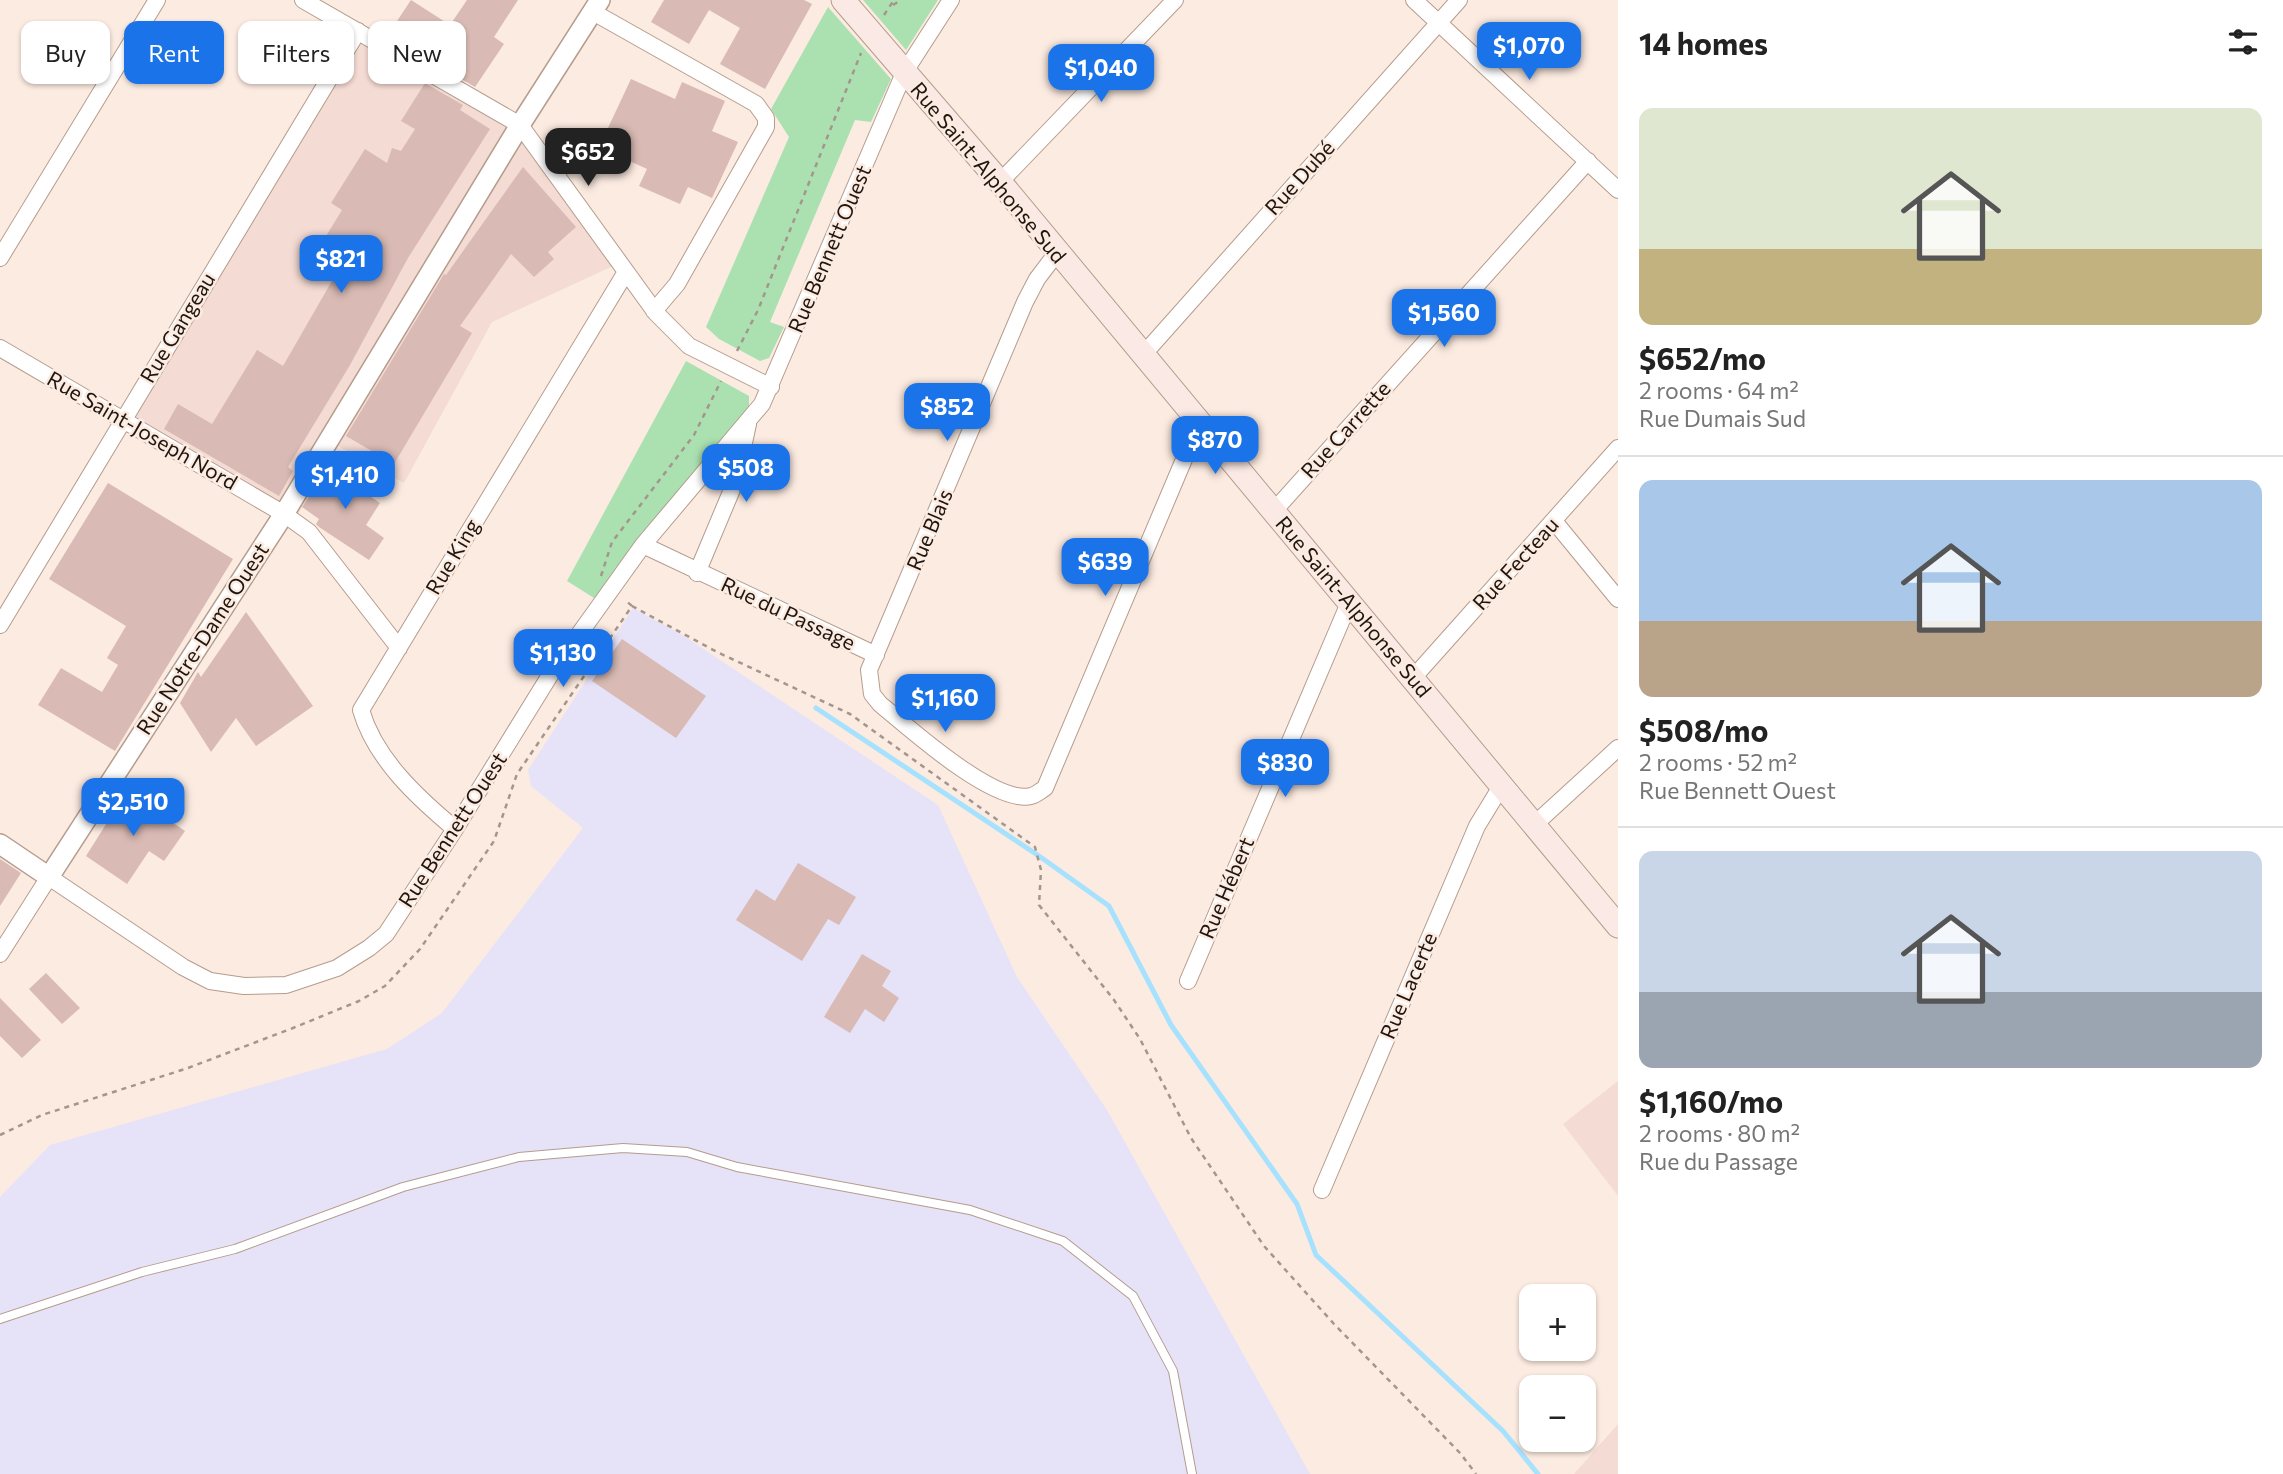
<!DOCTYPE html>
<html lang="en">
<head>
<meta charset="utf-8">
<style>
  body { margin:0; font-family:Commissioner,sans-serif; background:#f6f6f6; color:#222; height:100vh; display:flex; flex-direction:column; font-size:26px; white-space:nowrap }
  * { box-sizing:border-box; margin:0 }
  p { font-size:23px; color:#767676 }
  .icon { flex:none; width:38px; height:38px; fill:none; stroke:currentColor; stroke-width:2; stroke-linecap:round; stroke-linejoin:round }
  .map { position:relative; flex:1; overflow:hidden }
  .panel { display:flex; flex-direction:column; background:#fff; width:665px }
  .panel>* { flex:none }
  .banner { position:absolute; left:21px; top:21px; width:665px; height:63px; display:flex; gap:14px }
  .buttons { position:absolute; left:1519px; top:1284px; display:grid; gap:14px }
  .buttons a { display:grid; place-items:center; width:77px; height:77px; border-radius:14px; background:#fff; box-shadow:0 2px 5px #0004; font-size:35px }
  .price { position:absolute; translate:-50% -60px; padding:0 16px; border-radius:14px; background:#1a73e8; color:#fff; font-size:23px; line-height:46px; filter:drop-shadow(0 2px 4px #0008) }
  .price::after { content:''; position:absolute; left:50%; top:42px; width:21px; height:16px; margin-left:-10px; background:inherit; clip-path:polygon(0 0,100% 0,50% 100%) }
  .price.selected { background:#222; color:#fff }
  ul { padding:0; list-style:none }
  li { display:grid; align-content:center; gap:14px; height:371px; padding:0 21px }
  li+li { border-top:2px solid #e0e0e0 }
  li span { display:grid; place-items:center; height:217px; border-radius:14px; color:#555 }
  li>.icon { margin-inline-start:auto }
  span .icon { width:126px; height:126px; fill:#fffc; stroke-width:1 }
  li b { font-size:30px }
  h2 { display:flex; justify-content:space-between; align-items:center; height:84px; padding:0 21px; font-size:30px }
  .chip { padding:0 24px; border-radius:14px; background:#fff; box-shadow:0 2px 5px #0004; font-size:24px; line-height:63px }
  .chip.selected { background:#1a73e8; color:#fff }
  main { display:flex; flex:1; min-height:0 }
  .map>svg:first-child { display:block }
  .commercial { fill:#f4dbd3 }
  .industrial { fill:#e6e2f8 }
  .green { fill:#abe1b0 }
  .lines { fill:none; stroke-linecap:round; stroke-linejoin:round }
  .stream { stroke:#a6e1fe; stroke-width:5 }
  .building { fill:#d9bab4 }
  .service-casing { stroke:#b59c8c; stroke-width:10 }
  .minor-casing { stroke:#b59c8c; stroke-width:18 }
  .tertiary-casing { stroke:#b59c8c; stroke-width:22 }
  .secondary-casing { stroke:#b59c8c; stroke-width:25 }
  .path { stroke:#a4968e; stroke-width:2.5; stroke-dasharray:5 5; stroke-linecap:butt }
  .service { stroke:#fff; stroke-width:8 }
  .minor { stroke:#fff; stroke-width:16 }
  .tertiary { stroke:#fff; stroke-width:19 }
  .secondary { stroke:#fae9e5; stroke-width:23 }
  .labels { text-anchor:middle; stroke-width:5; stroke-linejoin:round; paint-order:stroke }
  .street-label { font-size:21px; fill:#1f1610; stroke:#fcebe1 }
</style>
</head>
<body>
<main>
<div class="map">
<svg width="1618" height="1474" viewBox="0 0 1618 1474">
  <rect width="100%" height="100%" fill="#fcebe1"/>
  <path class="commercial" d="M361 38 522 138 613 266 492 322 404 483 338 446 298 514 128 419Z
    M1618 1081V1196L1563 1124Z
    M1618 1424V1474H1574Z"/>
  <path class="industrial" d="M633 608 684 636 938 805 1017 977 1107 1110 1310 1474H0V1197L50 1145 387 1049 442 1013 583 828 531 786 528 770Z"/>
  <path class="green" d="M863 0H938L906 50Z
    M828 7 891 79 871 122 855 120 770 322 784 327 769 358 760 361 719 339 706 327 789 137 771 109Z
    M686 361 749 396V413L670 503 594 598 567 581Z"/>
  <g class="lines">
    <path class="stream" d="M816 708 1039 856 1109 906 1171 1025 1297 1204 1316 1255 1503 1431 1538 1474"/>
  </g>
  <path class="building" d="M411 0 450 25 467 0H518L494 37 504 44 475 87 387 36Z
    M664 0H804L812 4 765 89 720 64 740 28 709 10 689 44 651 22Z
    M631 79 675 99 682 82 725 101 712 131 738 142 712 198 688 187 680 204 639 186 647 169 599 147Z
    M425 83 463 105 460 110 490 129 408 258 350 365 288 467 293 471 279 496 164 429 178 404 212 424 257 350 283 366 344 260 320 246 342 210 331 203 365 149 387 163 392 148 401 151 415 129 401 121Z
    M523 167 576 227 548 252 554 259 534 277 511 254 460 326 472 333 394 464 346 436 444 274 446 275Z
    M332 462 357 479 353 485 380 503 366 525 384 538 369 560 319 527 316 524 319 519 302 507Z
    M108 483 233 559 115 751 38 705 61 668 102 692 118 665 107 658 126 626 49 579Z
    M246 612 313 706 256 746 236 718 211 752 180 703 198 672 201 677Z
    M622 639 706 696 676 738 592 681Z
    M127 791 185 831 164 861 149 851 127 884 86 856Z
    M0 859 21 873 0 906Z
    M798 863 856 897 839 925 828 919 802 961 736 920 756 889 775 901Z
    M862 954 891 971 882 986 899 998 884 1022 865 1009 850 1033 824 1017Z
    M46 973 80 1008 62 1024 29 989Z
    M0 998 41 1040 22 1058 0 1036Z"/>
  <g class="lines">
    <defs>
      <path id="service" d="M0 1319 142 1272 235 1249 403 1187 519 1157 623 1148 687 1152 737 1167 970 1210 1063 1241 1133 1296 1173 1371 1192 1474"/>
      <path id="minor" d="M303 0 520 125 656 313 689 346 771 387
        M1414 0 1618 190
        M593 12 756 104 766 118V127L677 284 654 311
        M1000 182 1175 0
        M1056 254 1037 279 1025 302 869 670 872 694 880 704C908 727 994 805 1031 796 1036 795 1040 791 1045 788L1185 457 1205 431
        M0 258 157 0
        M0 348 284 514 309 532 399 648
        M1142 356 1459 0
        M1273 512 1588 161
        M1554 521 1618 599
        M643 545 876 655
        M697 573 736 480 748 424
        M0 625 358 31
        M1413 678 1618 448
        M1535 824 1618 748
        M455 829C418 798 375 759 361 710L626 272
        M0 954 49 877 183 967 210 981 244 986 286 985 337 968 369 948 386 934 455 829 552 672 643 545 762 404 904 73 951 0
        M1188 981 1349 603
        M1322 1190 1477 826 1502 785"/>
      <path id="tertiary" d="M0 844 49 877 284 514 520 125 600 0"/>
      <path id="secondary" d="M843 0 1000 182 1618 926"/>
    </defs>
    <use href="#service" class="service-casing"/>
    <use href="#minor" class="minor-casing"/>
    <use href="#tertiary" class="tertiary-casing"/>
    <use href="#secondary" class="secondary-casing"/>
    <path class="path" d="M893 5 901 0
      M884 15 894 0
      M737 351 758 310 861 53
      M601 576 612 542 694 435 721 381
      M632 606 717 652 850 714 1035 847 1041 870 1039 905 1114 1000 1140 1039 1191 1138 1264 1246 1334 1324 1460 1453 1476 1474
      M0 1135 42 1115 188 1068 293 1028 359 1001 385 986 420 949 494 841 517 774 632 606 625 600"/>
    <use href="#service" class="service"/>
    <use href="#minor" class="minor"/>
    <use href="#tertiary" class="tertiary"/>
    <use href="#secondary" class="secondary"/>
  </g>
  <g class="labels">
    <g class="street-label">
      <text transform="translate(988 173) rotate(50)" y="7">Rue Saint-Alphonse Sud</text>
      <text transform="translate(1300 178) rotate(-48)" y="7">Rue Dubé</text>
      <text transform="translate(830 249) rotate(-67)" y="7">Rue Bennett Ouest</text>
      <text transform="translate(178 328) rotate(-59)" y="7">Rue Gangeau</text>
      <text transform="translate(1346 430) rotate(-48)" y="7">Rue Carrette</text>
      <text transform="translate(142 431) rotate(30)" y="7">Rue Saint-Joseph Nord</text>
      <text transform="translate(930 530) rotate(-67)" y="7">Rue Blais</text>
      <text transform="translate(453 557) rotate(-59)" y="7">Rue King</text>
      <text transform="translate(1516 564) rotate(-48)" y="7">Rue Fecteau</text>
      <text transform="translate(1353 607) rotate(50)" y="7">Rue Saint-Alphonse Sud</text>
      <text transform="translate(788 614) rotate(25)" y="7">Rue du Passage</text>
      <text transform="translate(203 639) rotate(-57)" y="7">Rue Notre-Dame Ouest</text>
      <text transform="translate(453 830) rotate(-57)" y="7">Rue Bennett Ouest</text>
      <text transform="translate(1227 888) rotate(-67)" y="7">Rue Hébert</text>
      <text transform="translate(1409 986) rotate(-67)" y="7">Rue Lacerte</text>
    </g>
  </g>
</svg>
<div class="buttons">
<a>+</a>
<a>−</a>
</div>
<b class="price" style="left:1529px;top:82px">$1,070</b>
<b class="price" style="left:1101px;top:104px">$1,040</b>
<b class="price selected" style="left:588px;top:188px">$652</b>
<b class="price" style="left:341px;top:295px">$821</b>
<b class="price" style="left:1444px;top:349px">$1,560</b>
<b class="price" style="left:947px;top:443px">$852</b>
<b class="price" style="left:1215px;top:476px">$870</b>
<b class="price" style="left:746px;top:504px">$508</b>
<b class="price" style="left:345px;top:511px">$1,410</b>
<b class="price" style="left:1105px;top:598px">$639</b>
<b class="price" style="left:563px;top:689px">$1,130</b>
<b class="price" style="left:945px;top:734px">$1,160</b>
<b class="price" style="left:1285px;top:799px">$830</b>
<b class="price" style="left:133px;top:838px">$2,510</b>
<div class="banner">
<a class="chip">Buy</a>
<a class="chip selected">Rent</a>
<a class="chip">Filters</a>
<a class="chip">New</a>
</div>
</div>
<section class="panel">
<h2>14 homes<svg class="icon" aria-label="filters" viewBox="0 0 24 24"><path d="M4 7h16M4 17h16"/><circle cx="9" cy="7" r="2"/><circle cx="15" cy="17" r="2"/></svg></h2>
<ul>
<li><span style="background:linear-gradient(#dfe7d0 65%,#c2b280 0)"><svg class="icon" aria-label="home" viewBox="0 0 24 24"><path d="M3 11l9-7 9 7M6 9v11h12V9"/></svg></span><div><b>$652/mo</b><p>2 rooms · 64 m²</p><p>Rue Dumais Sud</p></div></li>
<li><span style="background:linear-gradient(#a9c7e8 65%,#b9a48a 0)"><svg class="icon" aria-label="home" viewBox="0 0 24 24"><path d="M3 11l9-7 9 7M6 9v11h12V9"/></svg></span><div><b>$508/mo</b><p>2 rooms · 52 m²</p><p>Rue Bennett Ouest</p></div></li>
<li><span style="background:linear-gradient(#c9d6e8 65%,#9aa5b1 0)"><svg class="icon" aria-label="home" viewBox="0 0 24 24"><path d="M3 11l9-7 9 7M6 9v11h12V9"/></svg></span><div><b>$1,160/mo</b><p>2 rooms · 80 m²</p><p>Rue du Passage</p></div></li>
</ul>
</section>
</main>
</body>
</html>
